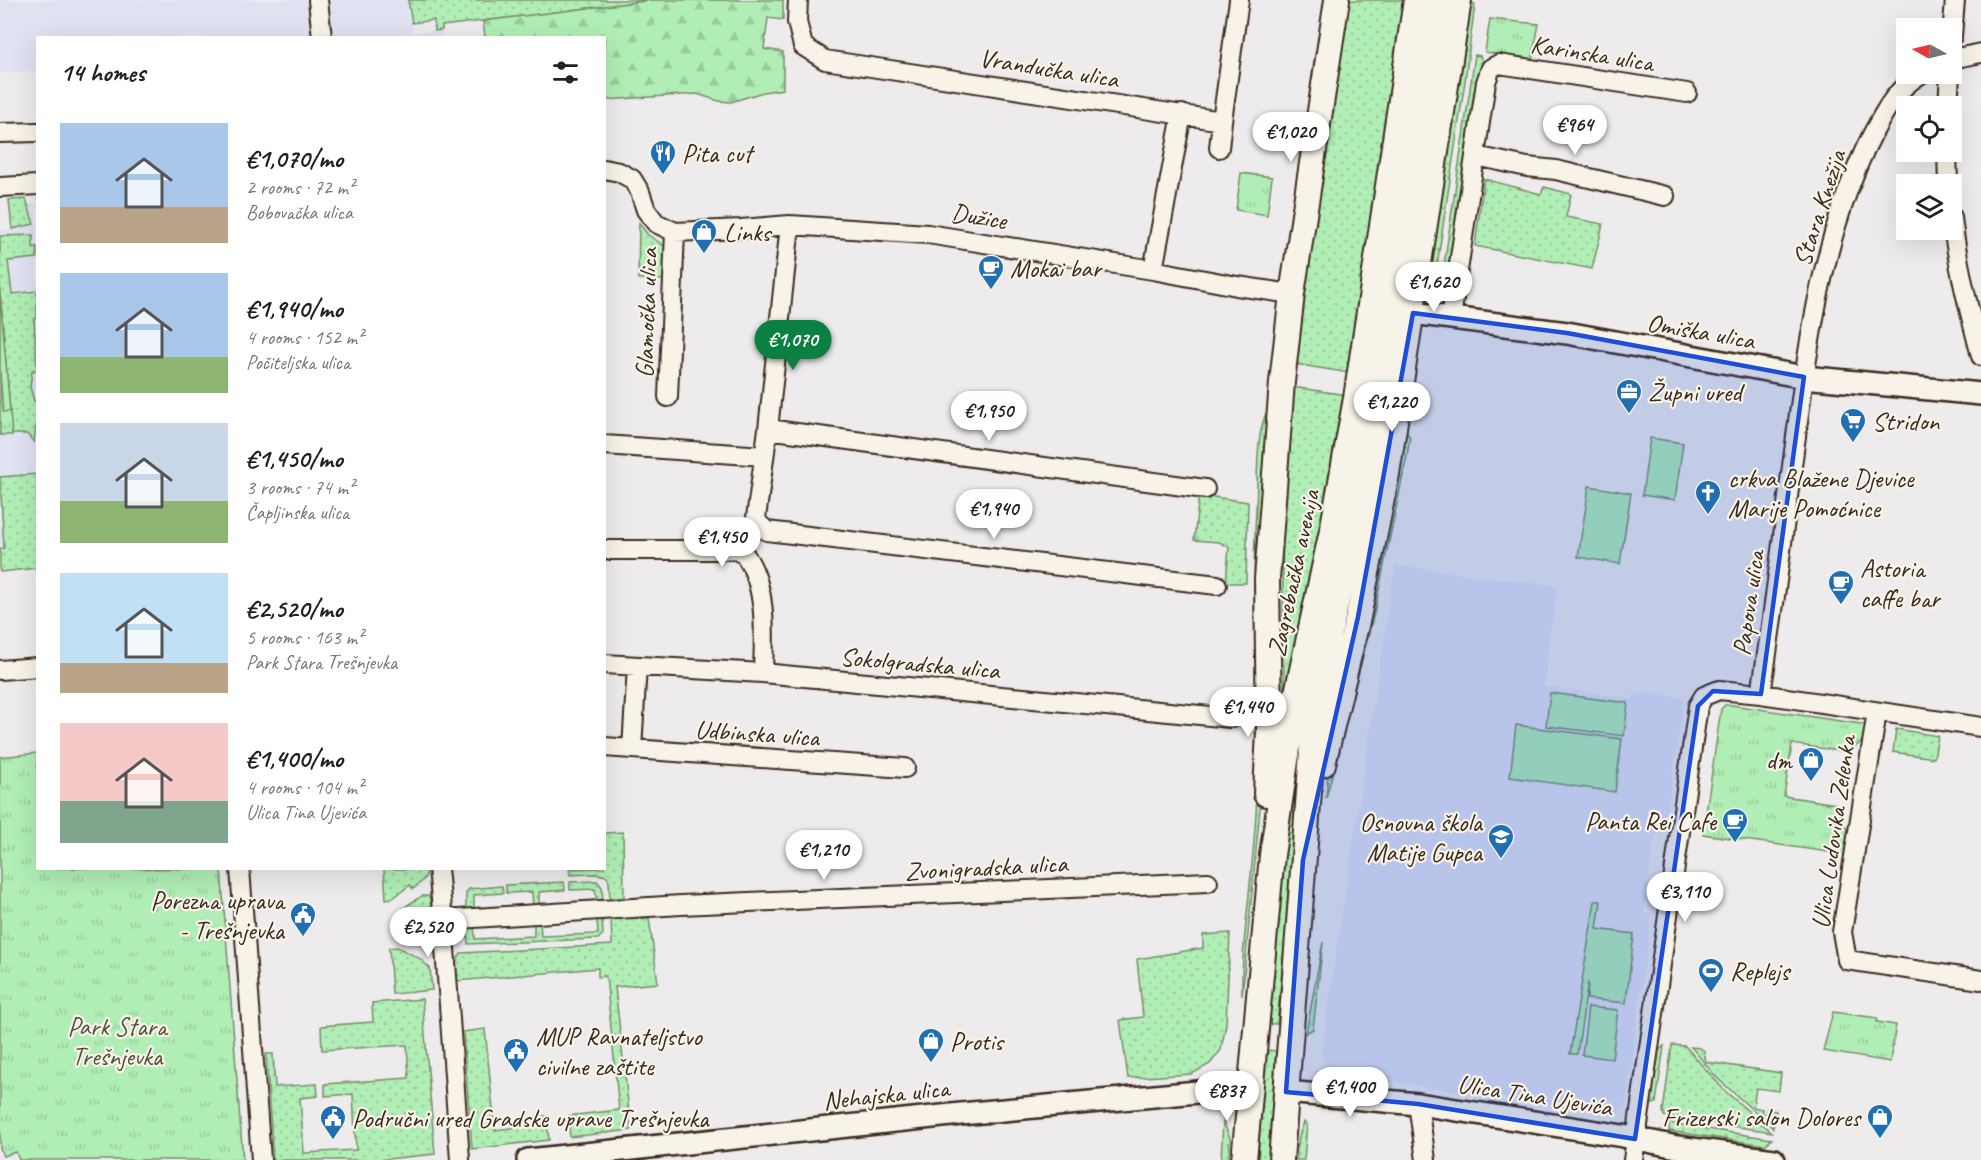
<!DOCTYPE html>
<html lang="en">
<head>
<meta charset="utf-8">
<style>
  body { margin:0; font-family:Caveat,sans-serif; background:#f6f6f6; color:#202124; height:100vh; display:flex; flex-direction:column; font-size:22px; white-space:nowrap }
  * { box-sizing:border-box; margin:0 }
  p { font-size:20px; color:#757577 }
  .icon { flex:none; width:33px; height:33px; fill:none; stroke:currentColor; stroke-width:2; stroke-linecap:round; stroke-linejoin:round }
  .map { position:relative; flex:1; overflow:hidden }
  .details { position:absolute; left:36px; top:36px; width:570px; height:834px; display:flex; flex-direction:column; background:#fff; border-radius:0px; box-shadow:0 6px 24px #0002 }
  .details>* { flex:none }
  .needle { width:39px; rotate:278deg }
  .controls { position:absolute; left:1896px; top:18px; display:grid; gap:12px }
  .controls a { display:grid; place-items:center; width:66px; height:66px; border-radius:0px; background:#fff; box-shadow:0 6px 24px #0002; font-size:30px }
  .price { position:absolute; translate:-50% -51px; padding:0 14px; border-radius:21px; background:#fff; color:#222; font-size:20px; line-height:39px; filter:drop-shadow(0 2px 3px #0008) }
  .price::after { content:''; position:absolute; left:50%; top:36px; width:18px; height:14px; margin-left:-9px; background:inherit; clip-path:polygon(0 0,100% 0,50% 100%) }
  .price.selected { background:#0b8043; color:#fff }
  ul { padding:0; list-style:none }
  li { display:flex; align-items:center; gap:18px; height:150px; padding:0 24px }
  li span { display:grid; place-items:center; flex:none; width:168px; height:120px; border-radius:0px; color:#555 }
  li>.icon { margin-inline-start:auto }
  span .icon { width:72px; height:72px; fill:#fffc; stroke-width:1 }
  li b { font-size:26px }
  h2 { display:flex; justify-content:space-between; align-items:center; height:72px; padding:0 24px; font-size:26px }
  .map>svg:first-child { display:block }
  .built { fill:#e0e1f1 }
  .grass { fill:url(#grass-dots); stroke:#768c6a; stroke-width:1.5 }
  .forest { fill:url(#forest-firs); stroke:#768c6a; stroke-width:1.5 }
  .park { fill:url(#park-tufts); stroke:#768c6a; stroke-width:1.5 }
  .pitch { fill:#b0eeb5; stroke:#768c6a; stroke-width:1.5 }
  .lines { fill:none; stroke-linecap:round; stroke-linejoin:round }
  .minor-casing { stroke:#3b2a1e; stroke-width:22 }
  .tertiary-casing { stroke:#3b2a1e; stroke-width:26 }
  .secondary-casing { stroke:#3b2a1e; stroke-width:28 }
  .minor { stroke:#f7f3e8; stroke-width:18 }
  .tertiary { stroke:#f7f3e8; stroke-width:21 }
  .secondary { stroke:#f7f3e8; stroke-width:24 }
  .marked { fill:#1d4ed8; fill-opacity:0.2; stroke:#1d4ed8; stroke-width:4.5; stroke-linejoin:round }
  .labels { text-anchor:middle; stroke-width:4.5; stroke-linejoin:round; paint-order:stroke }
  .street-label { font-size:26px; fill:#3b2a1e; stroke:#f7f3e8 }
  .poi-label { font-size:26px; fill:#3b2a1e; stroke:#f7f3e8; text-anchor:start }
  .park-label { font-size:26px; fill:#52513c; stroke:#f7f3e8 }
</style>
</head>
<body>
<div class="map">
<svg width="1981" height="1160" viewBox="0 0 1981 1160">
  <defs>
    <pattern id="grass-dots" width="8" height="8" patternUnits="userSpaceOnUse" patternTransform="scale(1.5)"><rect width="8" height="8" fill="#b0eeb5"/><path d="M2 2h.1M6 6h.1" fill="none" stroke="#98cc9b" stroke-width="1.8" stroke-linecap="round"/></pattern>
    <pattern id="forest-firs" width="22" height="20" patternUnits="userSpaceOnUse" patternTransform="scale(1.5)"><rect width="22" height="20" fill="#b0eeb5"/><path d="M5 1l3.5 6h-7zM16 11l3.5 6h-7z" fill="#98cc9b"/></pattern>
    <pattern id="park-tufts" width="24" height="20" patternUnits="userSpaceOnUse" patternTransform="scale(1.5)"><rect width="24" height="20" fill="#b0eeb5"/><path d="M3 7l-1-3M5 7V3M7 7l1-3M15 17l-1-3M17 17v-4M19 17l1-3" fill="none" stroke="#98cc9b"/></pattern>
  </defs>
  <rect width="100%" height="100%" fill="#edebec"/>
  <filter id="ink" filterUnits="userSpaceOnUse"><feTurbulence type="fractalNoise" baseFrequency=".0167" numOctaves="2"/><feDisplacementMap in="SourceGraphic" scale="12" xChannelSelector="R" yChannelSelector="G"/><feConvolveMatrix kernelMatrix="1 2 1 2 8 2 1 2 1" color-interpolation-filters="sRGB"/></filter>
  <g filter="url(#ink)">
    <path class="built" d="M0 0H408L413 33 442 30V37L38 38 37 71 0 73Z
      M24 199 27 204 37 203V568L0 572V231L12 229 9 200Z
      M1395 565 1557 586 1553 623H1551L1544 686 1633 699 1634 693 1642 695V692L1684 698 1664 835 1655 834 1644 913 1652 914 1625 1107 1617 1114 1337 1074 1328 1068 1324 1062 1321 1052Z"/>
    <path class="grass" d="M408 0H653L442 26V30L435 31 434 20 412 23Z
      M1346 0H1405L1349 373 1295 364 1298 321Z
      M1469 3 1475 4 1465 81 1434 285 1429 265Z
      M1475 55 1480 56 1482 61 1477 107 1446 293H1444L1441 288 1442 279Z
      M1484 179 1541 194 1544 187 1571 194 1566 217 1603 224 1592 269 1475 246Z
      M26 199 34 224 12 229 9 200Z
      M639 223 648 235 666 247 665 280 638 279Z
      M33 235V247H37V258L8 261 12 294 37 291V318L34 319 37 370 32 371 30 387 34 401H37V426H36L34 442 27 434H1L0 372 10 411 0 293V236Z
      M1292 387 1347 395 1290 693 1284 692 1282 518Z
      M1268 409 1261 798 1242 996C1241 968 1244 942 1247 914 1251 873 1256 832 1257 791 1259 697 1251 603 1256 508 1258 481 1255 432 1268 409Z
      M1405 430 1410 437 1407 456 1373 618 1326 798 1328 772Z
      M37 474V568L0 572V549L4 548 0 477Z
      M1199 495 1248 502 1246 583H1226L1229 547 1219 542 1194 540Z
      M1305 700 1294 842 1277 1024H1268L1284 838Z
      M1896 729 1938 736 1934 758 1893 752Z
      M623 832 624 898H610C609 892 610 883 608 878 604 871 578 875 570 875L569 869 604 868 605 833Z
      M384 869H427C427 879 420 883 413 889L410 885 393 898 386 899Z
      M597 881 602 887 603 903H597L595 889 570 890V882Z
      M564 882 565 890 539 892V906H533L532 892 506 893V885Z
      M502 886 503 893 474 895V909H466V893L469 889Z
      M422 896H428L430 898 434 940 432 944C421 941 394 925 402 911 405 905 416 900 422 896Z
      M611 918H649L658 983 615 987 631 1130 570 1137 568 1116 619 1110 606 976 598 977V968L457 981 456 962 461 953 612 945Z
      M597 919H602L603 934 598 939 468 944 467 924H474L475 939 534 936V922L540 921 541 936 598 934Z
      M1230 933 1226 1024 1221 1050 1210 1064 1192 1074 1128 1078 1120 1020 1143 1017 1137 959 1203 948V935Z
      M1323 942 1313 1029 1306 1033Z
      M397 947 419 958 430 968 432 990 392 994 389 948Z
      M422 999 435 1154 377 1160H273L266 1054H273L275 1087 317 1084 318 1096 300 1098 304 1153 356 1150 353 1094 325 1096V1084L409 1078 407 1045 322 1050 321 1026 373 1022 372 1003Z
      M485 1029 495 1130 528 1126 527 1117 546 1116 549 1140 472 1149 463 1032Z
      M1672 1045 1685 1046 1725 1091 1772 1132 1664 1116 1663 1111Z
      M1664 1046 1656 1103 1649 1105 1657 1052Z
      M1691 1047 1700 1048 1704 1051 1706 1062 1781 1073 1779 1091 1756 1088 1753 1107 1762 1109V1113L1766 1114 1767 1109 1776 1111 1773 1128 1717 1078Z
      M1265 1050 1276 1051 1269 1160H1258Z
      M1223 1121 1230 1138 1229 1160H1221Z
      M1304 1122 1307 1124 1304 1160H1296L1299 1136Z
      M1669 1123 1772 1139 1765 1145 1669 1131Z"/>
    <path class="forest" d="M653 0H783V20L768 18 764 49 783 52V89L763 92 731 102 719 101 697 94 605 100 604 38 485 37 483 21Z"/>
    <path class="park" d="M1490 19 1539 24 1532 60 1485 52Z
      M1241 173 1272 177 1267 215 1236 210Z
      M0 293 12 435H0Z
      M1725 705H1732L1867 725 1866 739 1847 752 1792 744 1784 796 1836 804V814L1851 834 1849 855 1703 834 1721 709Z
      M37 753 38 868 221 869 243 1160H19L16 1152 3 1156 0 1148V757Z
      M1833 1012 1877 1018V1022L1896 1025 1890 1062 1823 1051Z"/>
    <path class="pitch" d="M0 293 10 411 3 412 0 372Z
      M1650 438 1683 443 1675 500 1642 495Z
      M1589 486 1631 493 1620 564 1578 557Z
      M1550 693 1628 703 1624 736 1546 726Z
      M1516 725 1622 739 1615 792 1510 777Z
      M1595 901H1601L1597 929 1634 934 1626 1003 1587 999 1588 982 1577 1054H1570Z
      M1588 1007 1618 1010 1612 1059 1582 1055Z"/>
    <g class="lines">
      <defs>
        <path id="minor" d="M318 0 322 38
          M798 0 797 22 803 46 825 60 1222 121 1239 0
          M1952 36 1955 0
          M1952 59 1981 53
          M1948 106 1950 74
          M0 133 38 132
          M1219 148 1222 121
          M1947 152 1948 184
          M1476 156 1527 167 1556 170 1665 196
          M604 169 619 172 632 179 640 192 646 210 656 223 675 232 741 229 790 225 928 234 1153 270 1237 286 1292 294
          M0 187 38 185
          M1952 217C1957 264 1969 310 1981 356
          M790 225 768 429 756 518 759 524 767 531 1217 585
          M1153 270 1182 114
          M1451 318 1486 82 1491 68 1499 64 1687 93
          M668 397 675 232
          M768 429 1205 489
          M604 445 764 456
          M604 550H736L745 555C768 588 764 635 763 673
          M604 664 763 673 1231 718
          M0 670 38 667
          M1761 694C1772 623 1781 552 1790 481 1806 364 1818 240 1873 133 1886 109 1897 88 1921 74
          M1877 712 1842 932 1847 960 1981 980
          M604 747 905 768
          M632 749 637 666
          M240 868 261 1160
          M438 868 443 920 460 1160
          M443 920 681 905 1208 882
          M1418 1104 1426 1160
          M1633 1160 1698 706 1704 696 1719 690 1761 694 1981 727"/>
        <path id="tertiary" d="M1413 313 1567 333 1804 377 1981 394
          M1286 1092 1418 1104 1623 1136 1677 1147 1774 1160
          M528 1160 961 1114 1251 1087"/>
        <path id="secondary" d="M1323 764 1358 617 1387 474 1459 0
          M1266 794 1269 730 1267 579 1282 382 1292 294 1337 0
          M1244 1160 1272 855 1294 707 1333 526 1356 398 1416 0
          M1281 1160 1315 712 1329 635 1355 518 1373 418 1436 0"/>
      </defs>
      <use href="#minor" class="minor-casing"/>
      <use href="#tertiary" class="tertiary-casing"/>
      <use href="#secondary" class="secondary-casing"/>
      <use href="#minor" class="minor"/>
      <use href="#tertiary" class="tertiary"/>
      <use href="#secondary" class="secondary"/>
    </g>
  </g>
  <path class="marked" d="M1413 313 1567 333 1804 377 1761 694 1713 691 1698 706 1635 1139 1418 1104 1286 1092 1303 860 1358 617Z"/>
  <defs>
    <symbol id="restaurant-pin" viewBox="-11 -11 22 30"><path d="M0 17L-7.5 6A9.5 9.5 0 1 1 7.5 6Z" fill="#1f6fb2" stroke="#f7f3e8"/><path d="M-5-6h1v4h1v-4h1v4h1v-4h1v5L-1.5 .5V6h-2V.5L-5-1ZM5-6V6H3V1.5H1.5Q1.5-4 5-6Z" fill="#fff"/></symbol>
    <symbol id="shop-pin" viewBox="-11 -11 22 30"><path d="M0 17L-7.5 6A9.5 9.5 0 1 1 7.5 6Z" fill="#1f6fb2" stroke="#f7f3e8"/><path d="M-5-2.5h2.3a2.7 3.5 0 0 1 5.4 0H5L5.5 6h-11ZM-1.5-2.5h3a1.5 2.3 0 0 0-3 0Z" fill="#fff"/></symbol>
    <symbol id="cafe-pin" viewBox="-11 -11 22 30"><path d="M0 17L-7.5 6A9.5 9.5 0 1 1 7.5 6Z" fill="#1f6fb2" stroke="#f7f3e8"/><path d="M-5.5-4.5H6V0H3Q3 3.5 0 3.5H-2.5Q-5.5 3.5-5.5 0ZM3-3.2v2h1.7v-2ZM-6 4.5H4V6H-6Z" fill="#fff"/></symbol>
    <symbol id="office-pin" viewBox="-11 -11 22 30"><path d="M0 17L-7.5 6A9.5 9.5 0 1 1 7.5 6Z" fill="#1f6fb2" stroke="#f7f3e8"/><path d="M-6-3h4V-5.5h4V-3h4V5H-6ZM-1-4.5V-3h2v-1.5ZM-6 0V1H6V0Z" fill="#fff"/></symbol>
    <symbol id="supermarket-pin" viewBox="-11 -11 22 30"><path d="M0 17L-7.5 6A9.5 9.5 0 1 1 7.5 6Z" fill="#1f6fb2" stroke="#f7f3e8"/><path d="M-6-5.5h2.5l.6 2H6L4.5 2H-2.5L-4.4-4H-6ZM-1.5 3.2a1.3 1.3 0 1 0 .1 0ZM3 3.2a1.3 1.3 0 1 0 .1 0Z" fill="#fff"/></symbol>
    <symbol id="church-pin" viewBox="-11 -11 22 30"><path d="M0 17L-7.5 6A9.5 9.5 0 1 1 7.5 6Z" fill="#1f6fb2" stroke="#f7f3e8"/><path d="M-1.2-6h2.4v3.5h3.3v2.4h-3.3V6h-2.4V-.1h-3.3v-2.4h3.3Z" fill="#fff"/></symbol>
    <symbol id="school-pin" viewBox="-11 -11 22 30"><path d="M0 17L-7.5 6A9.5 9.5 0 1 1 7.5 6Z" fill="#1f6fb2" stroke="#f7f3e8"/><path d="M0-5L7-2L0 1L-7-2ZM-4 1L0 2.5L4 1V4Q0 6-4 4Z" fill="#fff"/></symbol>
    <symbol id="civic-pin" viewBox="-11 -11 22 30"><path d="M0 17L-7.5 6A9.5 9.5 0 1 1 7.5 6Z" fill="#1f6fb2" stroke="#f7f3e8"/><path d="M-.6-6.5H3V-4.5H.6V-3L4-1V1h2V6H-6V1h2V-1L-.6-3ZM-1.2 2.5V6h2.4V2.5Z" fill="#fff"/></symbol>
    <symbol id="stadium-pin" viewBox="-11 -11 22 30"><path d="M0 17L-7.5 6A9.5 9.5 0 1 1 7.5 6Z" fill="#1f6fb2" stroke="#f7f3e8"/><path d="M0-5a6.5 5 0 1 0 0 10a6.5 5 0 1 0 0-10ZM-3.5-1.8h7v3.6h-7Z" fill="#fff"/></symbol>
  </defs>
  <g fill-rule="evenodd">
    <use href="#restaurant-pin" x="648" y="138" width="30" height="40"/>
    <use href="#shop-pin" x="689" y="217" width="30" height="40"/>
    <use href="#cafe-pin" x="976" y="253" width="30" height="40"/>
    <use href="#office-pin" x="1614" y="377" width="30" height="40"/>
    <use href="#supermarket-pin" x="1838" y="406" width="30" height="40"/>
    <use href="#church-pin" x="1693" y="478" width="30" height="40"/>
    <use href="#cafe-pin" x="1826" y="568" width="30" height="40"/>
    <use href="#shop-pin" x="1796" y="745" width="30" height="40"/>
    <use href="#cafe-pin" x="1720" y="806" width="30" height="40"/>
    <use href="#school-pin" x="1486" y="822" width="30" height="40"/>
    <use href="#civic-pin" x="288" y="900" width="30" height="40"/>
    <use href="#stadium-pin" x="1696" y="956" width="30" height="40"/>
    <use href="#shop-pin" x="916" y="1026" width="30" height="40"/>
    <use href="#civic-pin" x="501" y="1036" width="30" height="40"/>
    <use href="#shop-pin" x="1865" y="1102" width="30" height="40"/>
    <use href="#civic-pin" x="318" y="1103" width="30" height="40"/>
  </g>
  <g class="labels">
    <g class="street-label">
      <text transform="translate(1592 53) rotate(9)" y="9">Karinska ulica</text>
      <text transform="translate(1049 68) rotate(9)" y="9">Vrandučka ulica</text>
      <text transform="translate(1819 208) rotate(-72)" y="9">Stara Knežija</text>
      <text transform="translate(979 216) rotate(9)" y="9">Dužice</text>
      <text transform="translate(646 313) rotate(-88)" y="9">Glamočka ulica</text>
      <text transform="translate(1701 331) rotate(10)" y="9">Omiška ulica</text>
      <text transform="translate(1293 573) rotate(-78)" y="9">Zagrebačka avenija</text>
      <text transform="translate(1748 603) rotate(-82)" y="9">Papova ulica</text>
      <text transform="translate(920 663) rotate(5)" y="9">Sokolgradska ulica</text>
      <text transform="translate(757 733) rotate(4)" y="9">Udbinska ulica</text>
      <text transform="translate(1833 832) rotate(-82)" y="9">Ulica Ludovika Zelenka</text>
      <text transform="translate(986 867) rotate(-3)" y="9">Zvonigradska ulica</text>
      <text transform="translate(886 1094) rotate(-6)" y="9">Nehajska ulica</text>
      <text transform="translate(1535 1095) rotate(9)" y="9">Ulica Tina Ujevića</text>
    </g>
    <g class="poi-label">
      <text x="682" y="162">Pita cut</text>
      <text x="724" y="241">Links</text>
      <text x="1010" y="277">Mokai bar</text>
      <text x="1648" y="401">Župni ured</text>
      <text x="1872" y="430">Stridon</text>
      <text x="1728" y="487">crkva Blažene Djevice<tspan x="1728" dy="30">Marije Pomoćnice</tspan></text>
      <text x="1860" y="577">Astoria<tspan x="1860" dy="30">caffe bar</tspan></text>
      <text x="1792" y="769" text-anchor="end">dm</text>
      <text x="1716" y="830" text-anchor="end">Panta Rei Cafe</text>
      <text x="1482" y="831" text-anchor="end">Osnovna škola<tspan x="1482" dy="30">Matije Gupca</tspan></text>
      <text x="284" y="909" text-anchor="end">Porezna uprava<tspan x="284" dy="30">- Trešnjevka</tspan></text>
      <text x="1730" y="980">Replejs</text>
      <text x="536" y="1045">MUP Ravnateljstvo<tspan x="536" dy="30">civilne zaštite</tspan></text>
      <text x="950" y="1050">Protis</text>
      <text x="1860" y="1126" text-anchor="end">Frizerski salon Dolores</text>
      <text x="352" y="1127">Područni ured Gradske uprave Trešnjevka</text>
    </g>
    <g class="park-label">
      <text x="117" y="1035">Park Stara<tspan x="117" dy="30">Trešnjevka</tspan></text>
    </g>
  </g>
</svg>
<div class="controls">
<a><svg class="needle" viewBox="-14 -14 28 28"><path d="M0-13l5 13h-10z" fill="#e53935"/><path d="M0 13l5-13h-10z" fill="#757577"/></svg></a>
<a><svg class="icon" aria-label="locate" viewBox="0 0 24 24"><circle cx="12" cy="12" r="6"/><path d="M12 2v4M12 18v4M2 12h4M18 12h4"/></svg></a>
<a><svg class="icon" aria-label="layers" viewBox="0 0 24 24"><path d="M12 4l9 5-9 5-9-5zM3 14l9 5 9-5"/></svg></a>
</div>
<b class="price" style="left:1575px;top:156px">€964</b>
<b class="price" style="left:1291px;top:163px">€1,020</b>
<b class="price" style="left:1434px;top:313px">€1,620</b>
<b class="price selected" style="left:793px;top:371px">€1,070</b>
<b class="price" style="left:1392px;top:433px">€1,220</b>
<b class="price" style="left:989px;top:442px">€1,950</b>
<b class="price" style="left:994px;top:540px">€1,940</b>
<b class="price" style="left:722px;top:568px">€1,450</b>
<b class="price" style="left:1248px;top:738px">€1,440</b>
<b class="price" style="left:824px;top:881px">€1,210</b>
<b class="price" style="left:1685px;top:923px">€3,110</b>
<b class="price" style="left:428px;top:958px">€2,520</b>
<b class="price" style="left:1350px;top:1118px">€1,400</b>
<b class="price" style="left:1227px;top:1122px">€837</b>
<section class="details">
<h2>14 homes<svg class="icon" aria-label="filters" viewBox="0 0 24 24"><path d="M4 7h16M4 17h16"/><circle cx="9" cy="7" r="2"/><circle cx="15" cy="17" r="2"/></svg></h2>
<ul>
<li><span style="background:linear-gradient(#a9c7e8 70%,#b9a48a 0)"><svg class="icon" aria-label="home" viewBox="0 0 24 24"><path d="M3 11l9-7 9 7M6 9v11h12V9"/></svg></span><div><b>€1,070/mo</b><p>2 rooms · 72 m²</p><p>Bobovačka ulica</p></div></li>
<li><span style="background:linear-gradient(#a9c7e8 70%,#8fb573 0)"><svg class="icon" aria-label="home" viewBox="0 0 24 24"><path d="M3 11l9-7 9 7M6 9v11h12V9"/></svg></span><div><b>€1,940/mo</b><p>4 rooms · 152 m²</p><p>Počiteljska ulica</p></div></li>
<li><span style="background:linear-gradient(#c9d6e8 65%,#8fb573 0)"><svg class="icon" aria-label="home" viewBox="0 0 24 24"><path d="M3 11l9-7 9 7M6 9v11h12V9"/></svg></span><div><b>€1,450/mo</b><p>3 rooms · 74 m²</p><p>Čapljinska ulica</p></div></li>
<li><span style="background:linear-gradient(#bfe0f5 75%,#b9a48a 0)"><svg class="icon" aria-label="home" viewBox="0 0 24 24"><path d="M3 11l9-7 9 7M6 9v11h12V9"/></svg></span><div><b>€2,520/mo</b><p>5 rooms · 163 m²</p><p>Park Stara Trešnjevka</p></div></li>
<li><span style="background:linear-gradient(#f6c9c9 65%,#7fa58c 0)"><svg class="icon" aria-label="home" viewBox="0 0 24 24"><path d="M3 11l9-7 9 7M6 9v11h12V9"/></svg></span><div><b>€1,400/mo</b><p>4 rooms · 104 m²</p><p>Ulica Tina Ujevića</p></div></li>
</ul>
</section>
</div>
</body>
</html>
